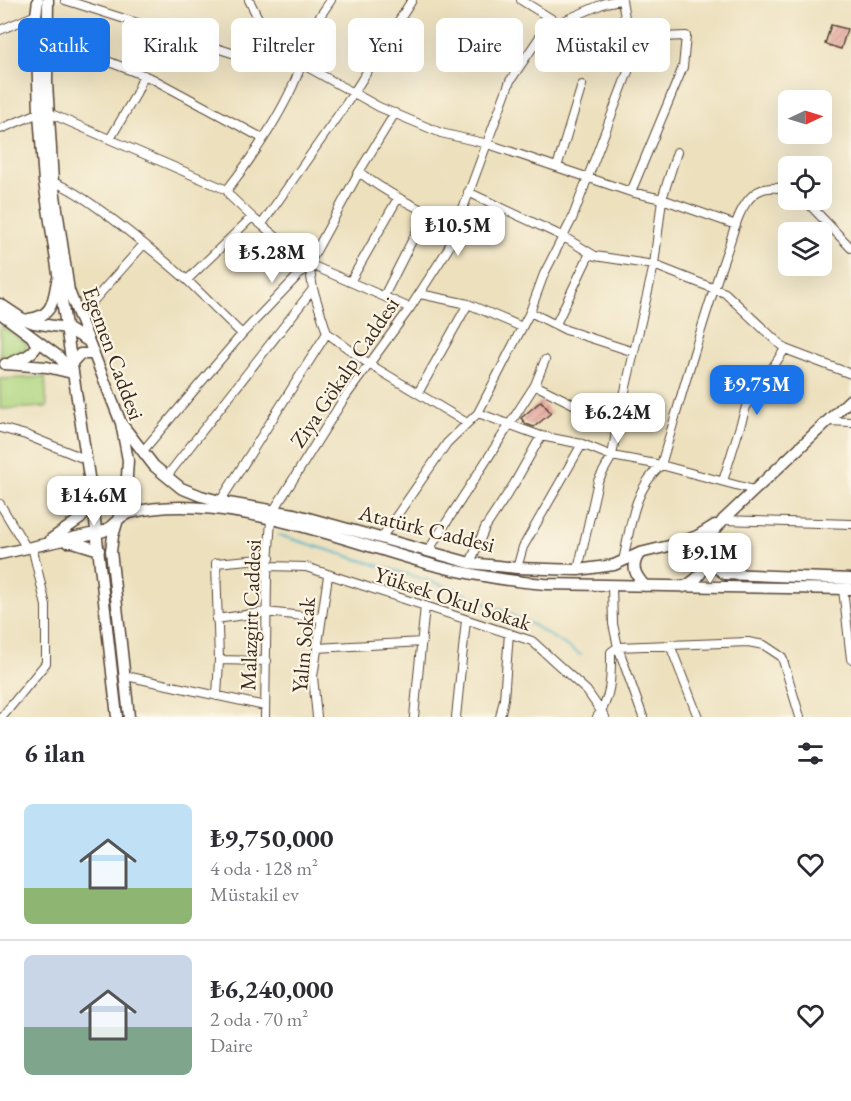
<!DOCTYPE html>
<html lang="tr">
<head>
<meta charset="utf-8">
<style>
  body { margin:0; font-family:"EB Garamond",serif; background:#f2f2f3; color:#2b2b33; height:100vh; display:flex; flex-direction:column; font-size:22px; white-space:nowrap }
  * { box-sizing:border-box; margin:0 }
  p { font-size:20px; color:#7c7c81 }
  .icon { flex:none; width:33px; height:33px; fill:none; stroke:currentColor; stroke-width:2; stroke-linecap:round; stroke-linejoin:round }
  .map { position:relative; height:717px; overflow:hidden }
  .panel { display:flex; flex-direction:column; background:#fff; flex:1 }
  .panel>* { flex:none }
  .top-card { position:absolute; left:18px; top:18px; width:816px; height:54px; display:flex; gap:12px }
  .needle { width:39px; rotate:86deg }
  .controls { position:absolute; left:778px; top:90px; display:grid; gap:12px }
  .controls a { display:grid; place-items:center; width:54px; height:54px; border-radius:9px; background:#fff; box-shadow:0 6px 24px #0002; font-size:30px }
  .price { position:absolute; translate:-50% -51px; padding:0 14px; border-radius:12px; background:#fff; color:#222; font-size:20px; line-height:39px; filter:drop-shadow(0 2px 3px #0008) }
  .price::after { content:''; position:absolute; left:50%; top:36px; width:18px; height:14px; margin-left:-9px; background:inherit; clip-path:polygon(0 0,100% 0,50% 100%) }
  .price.current { background:#1a73e8; color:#fff }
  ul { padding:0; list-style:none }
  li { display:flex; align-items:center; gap:18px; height:150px; padding:0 24px }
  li+li { border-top:2px solid #e1e1e2 }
  li span { display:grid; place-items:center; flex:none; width:168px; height:120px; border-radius:9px; color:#555 }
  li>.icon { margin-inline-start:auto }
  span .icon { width:72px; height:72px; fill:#fffc; stroke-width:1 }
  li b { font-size:26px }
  h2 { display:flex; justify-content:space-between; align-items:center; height:72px; padding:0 24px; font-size:26px }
  .tag { padding:0 21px; border-radius:9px; background:#fff; box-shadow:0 6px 24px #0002; font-size:21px; line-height:54px }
  .tag.current { background:#1a73e8; color:#fff }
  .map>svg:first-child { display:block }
  .grass { fill:#aed680; stroke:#74804f; stroke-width:1.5 }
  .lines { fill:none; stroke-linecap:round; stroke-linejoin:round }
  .stream { stroke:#48b1c7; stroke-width:2 }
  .building { fill:url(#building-hatch) }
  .street-casing { stroke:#564536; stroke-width:10 }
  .secondary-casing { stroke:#564536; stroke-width:13 }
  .street { stroke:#fff; stroke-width:8 }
  .secondary { stroke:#fff; stroke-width:10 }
  .labels { text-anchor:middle; stroke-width:4.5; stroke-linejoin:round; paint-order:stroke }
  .street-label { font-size:22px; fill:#3b2a1e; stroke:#fcf5e5 }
</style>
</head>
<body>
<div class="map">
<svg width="851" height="717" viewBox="0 0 851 717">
  <defs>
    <pattern id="building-hatch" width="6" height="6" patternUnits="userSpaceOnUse" patternTransform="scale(1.5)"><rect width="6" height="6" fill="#e7aba1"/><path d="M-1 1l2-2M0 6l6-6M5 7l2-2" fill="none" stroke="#bc8b83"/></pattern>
  </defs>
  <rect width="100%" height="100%" fill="#fcf5e5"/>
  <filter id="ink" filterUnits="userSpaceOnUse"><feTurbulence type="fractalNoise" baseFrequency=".0167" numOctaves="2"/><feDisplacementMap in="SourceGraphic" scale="12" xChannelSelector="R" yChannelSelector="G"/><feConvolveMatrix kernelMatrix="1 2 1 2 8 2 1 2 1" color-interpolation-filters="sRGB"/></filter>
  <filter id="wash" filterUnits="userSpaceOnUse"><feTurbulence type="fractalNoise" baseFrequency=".008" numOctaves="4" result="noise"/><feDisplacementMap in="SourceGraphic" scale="24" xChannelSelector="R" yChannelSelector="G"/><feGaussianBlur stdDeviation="1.35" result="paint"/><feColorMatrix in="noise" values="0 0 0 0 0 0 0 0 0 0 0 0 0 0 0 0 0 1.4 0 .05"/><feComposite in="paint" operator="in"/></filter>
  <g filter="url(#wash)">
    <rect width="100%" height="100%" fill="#ece0bd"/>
    <path class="grass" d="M0 325 26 343V349L0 357Z
      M45 377 47 407 0 409V379Z"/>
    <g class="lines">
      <path class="stream" d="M279 535 455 589 533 625 581 655"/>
    </g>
    <g id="blocks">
      <path class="building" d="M831 25 847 29 841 49 825 44Z
        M541 401 551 413 534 427 526 424 521 418Z"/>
    </g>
  </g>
  <g filter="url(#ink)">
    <use href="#blocks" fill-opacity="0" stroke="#564536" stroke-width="1.5"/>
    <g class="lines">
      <defs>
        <path id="street" d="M65 0 235 54 264 57 282 53
          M249 0 265 32 282 53 379 107 441 133 488 144 631 192 662 199 736 225
          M521 0 558 23
          M628 29 662 37 686 36 683 67 631 192
          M0 30 36 15
          M48 38 153 79 262 138
          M291 59 331 0
          M0 129 39 113H49L227 190 230 196 252 217 309 264 410 308
          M110 139 135 96 144 75
          M557 167 582 85
          M359 172C389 195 421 211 456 225
          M49 182C72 181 166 262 187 280L252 217
          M227 190C253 157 288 105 301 65
          M468 192 564 237 595 256 654 265 725 293 785 349 851 374
          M805 200 851 248
          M262 224 353 94 412 0
          M309 264 313 289 327 333 369 364 467 423
          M187 280 242 334
          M350 282 398 198
          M420 294 468 304 522 327
          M384 296 426 213
          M530 312 566 330 634 352
          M79 317 144 244
          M556 324 590 253
          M535 385 617 426
          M418 393 468 304
          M478 413 541 436 582 444 612 456 661 465 754 490
          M827 421 851 422
          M0 428 26 435 85 459
          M142 452 242 334 309 264 359 172 395 113
          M167 476 313 289
          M723 481 746 407 785 349
          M221 500 327 333
          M0 504 26 547
          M723 520 851 524
          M382 537 447 443 478 413 530 312 544 274 572 219 629 69 631 53 622 0
          M428 551 535 385 545 360
          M623 561C631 525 633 491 661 465 682 394 702 321 727 251 734 231 738 208 754 194 763 186 779 187 789 190
          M470 563 485 528 514 484 541 436
          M268 566 306 567 532 641 587 691 605 717
          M517 568 523 547 582 444
          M578 570 598 481 612 456 617 426 654 265 662 199 677 152
          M612 585 613 624 618 647 643 717
          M843 589 851 659
          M216 619 266 612 321 618
          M670 645 698 717
          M317 648 422 642
          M219 660 267 661
          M126 676 265 706
          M217 696 219 660 216 563 270 558
          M2 717 46 663V606L32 546
          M265 717 267 577 271 520 274 510 343 400 410 308 448 249 510 81 541 35 554 25 605 3 620 0
          M317 717 313 677 328 576
          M414 717 425 606
          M456 717 466 620
          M500 717 504 699 509 633
          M597 717C612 698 611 674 611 652L618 647 748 642 764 645 782 657 800 717"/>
        <path id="secondary" d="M38 0 36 15 39 113 44 182 93 503 117 717
          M48 0 47 83 53 182 69 291 121 423 128 460 126 493 113 536 111 551 129 717
          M0 304 21 318 34 323 66 328 88 341
          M0 313 58 356 71 372
          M29 319C53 316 53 301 57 281
          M12 362C22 358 31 356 37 346L32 337
          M5 364 47 367 72 373
          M71 364 80 354H92
          M121 423 154 466 181 488 201 496 228 503 294 514 470 563 517 568 578 570 614 565 640 553 673 545 697 548 708 562 725 574 851 579
          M51 539 80 519 93 503
          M67 542H73L99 550
          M679 543 697 536 715 525
          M640 553C630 566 635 575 645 586
          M0 554 104 531C114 526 118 516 130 513 218 489 347 542 433 565 471 575 507 581 545 584L851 589
          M684 587C713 571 699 562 709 539 712 532 719 526 723 520L851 399"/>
      </defs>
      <use href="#street" class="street-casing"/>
      <use href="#secondary" class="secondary-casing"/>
      <use href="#street" class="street"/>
      <use href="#secondary" class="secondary"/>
    </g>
  </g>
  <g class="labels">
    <g class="street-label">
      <text transform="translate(114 353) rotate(70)" y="8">Egemen Caddesi</text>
      <text transform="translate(344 372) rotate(-56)" y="8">Ziya Gökalp Caddesi</text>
      <text transform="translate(427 528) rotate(14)" y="8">Atatürk Caddesi</text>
      <text transform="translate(453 598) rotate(18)" y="8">Yüksek Okul Sokak</text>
      <text transform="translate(250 615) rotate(-88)" y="8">Malazgirt Caddesi</text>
      <text transform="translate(303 645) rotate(-85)" y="8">Yalın Sokak</text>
    </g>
  </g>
</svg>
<div class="controls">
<a><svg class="needle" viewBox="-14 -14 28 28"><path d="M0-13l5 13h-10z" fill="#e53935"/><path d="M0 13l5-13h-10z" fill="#7c7c81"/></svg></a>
<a><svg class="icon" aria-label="locate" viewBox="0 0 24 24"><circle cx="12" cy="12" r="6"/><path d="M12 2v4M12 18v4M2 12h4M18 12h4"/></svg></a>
<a><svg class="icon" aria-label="layers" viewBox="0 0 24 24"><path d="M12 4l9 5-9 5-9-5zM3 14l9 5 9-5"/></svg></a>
</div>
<b class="price" style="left:458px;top:257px">₺10.5M</b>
<b class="price" style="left:272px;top:284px">₺5.28M</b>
<b class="price current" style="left:757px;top:416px">₺9.75M</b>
<b class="price" style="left:618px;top:444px">₺6.24M</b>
<b class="price" style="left:94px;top:527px">₺14.6M</b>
<b class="price" style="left:710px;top:584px">₺9.1M</b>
<div class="top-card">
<a class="tag current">Satılık</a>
<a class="tag">Kiralık</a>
<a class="tag">Filtreler</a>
<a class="tag">Yeni</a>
<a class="tag">Daire</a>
<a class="tag">Müstakil ev</a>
</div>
</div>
<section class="panel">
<h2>6 ilan<svg class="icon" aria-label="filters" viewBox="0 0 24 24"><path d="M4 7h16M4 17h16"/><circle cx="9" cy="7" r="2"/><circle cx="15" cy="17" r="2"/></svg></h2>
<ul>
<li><span style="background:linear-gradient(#bfe0f5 70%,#8fb573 0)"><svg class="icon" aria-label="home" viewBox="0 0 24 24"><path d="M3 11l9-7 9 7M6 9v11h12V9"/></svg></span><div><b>₺9,750,000</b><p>4 oda · 128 m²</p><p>Müstakil ev</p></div><svg class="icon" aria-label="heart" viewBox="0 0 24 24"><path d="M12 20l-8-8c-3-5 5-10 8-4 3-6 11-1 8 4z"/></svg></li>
<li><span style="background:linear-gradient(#c9d6e8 60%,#7fa58c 0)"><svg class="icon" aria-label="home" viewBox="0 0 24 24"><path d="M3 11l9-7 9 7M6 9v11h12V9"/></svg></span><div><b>₺6,240,000</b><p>2 oda · 70 m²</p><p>Daire</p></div><svg class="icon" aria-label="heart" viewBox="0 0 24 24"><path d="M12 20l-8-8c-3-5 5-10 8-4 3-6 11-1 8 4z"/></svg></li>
</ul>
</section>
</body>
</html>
